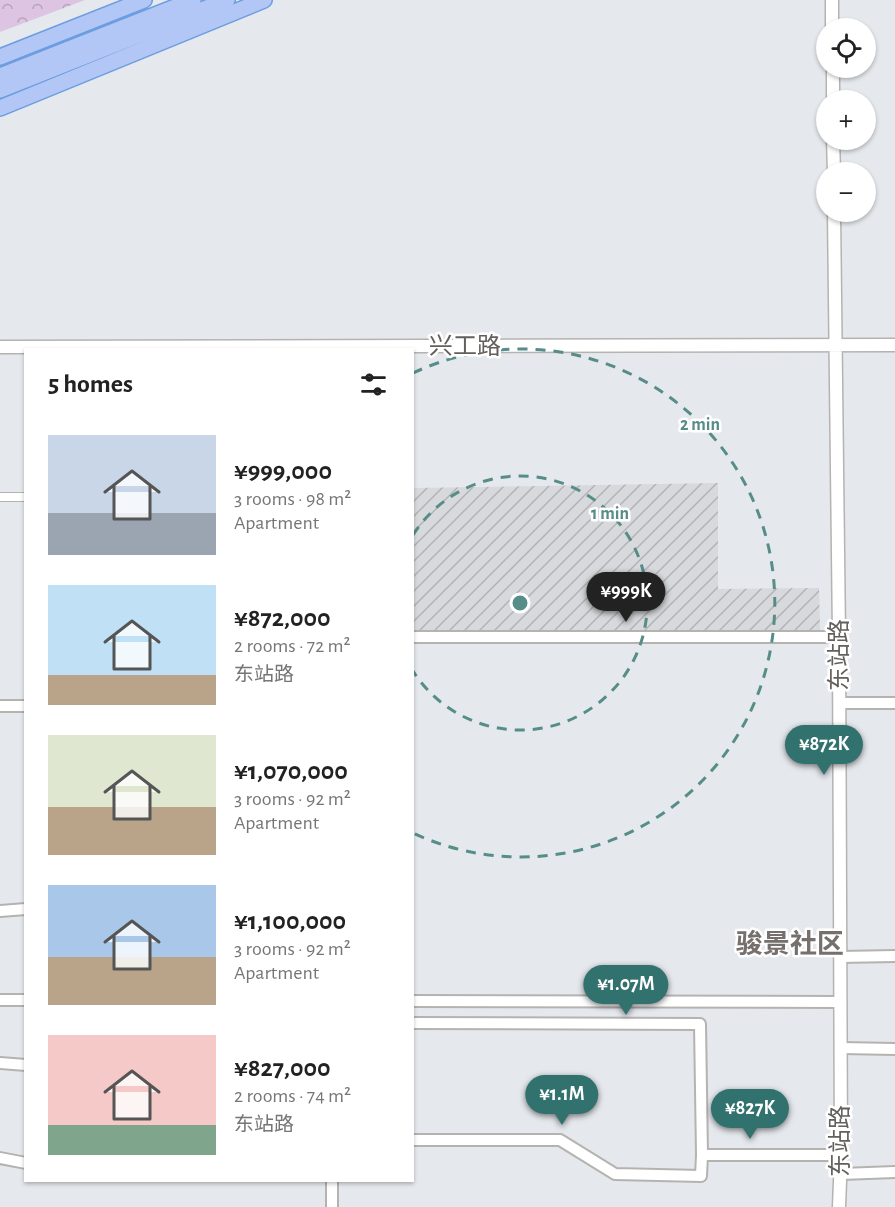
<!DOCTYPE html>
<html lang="en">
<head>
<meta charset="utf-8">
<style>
  body { margin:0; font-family:"Alegreya Sans","Noto Sans SC",sans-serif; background:#f6f6f6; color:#222; height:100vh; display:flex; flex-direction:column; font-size:22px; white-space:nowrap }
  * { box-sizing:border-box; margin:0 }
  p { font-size:20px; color:#767676 }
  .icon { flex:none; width:33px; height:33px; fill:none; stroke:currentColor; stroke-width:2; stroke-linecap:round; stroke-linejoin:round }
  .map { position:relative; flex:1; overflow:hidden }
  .side { position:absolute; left:24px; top:348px; width:390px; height:834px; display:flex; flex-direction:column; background:#fff; border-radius:0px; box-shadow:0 2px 4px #0004 }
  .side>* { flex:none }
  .tools { position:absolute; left:816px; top:18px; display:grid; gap:12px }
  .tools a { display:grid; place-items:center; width:60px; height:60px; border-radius:50%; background:#fff; box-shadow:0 2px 4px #0004; font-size:30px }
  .price { position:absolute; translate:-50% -51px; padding:0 14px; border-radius:21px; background:#32726e; color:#fff; font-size:20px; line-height:39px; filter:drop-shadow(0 2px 3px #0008) }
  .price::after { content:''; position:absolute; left:50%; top:36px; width:18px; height:14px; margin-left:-9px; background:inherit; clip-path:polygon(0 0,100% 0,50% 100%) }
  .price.selected { background:#222; color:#fff }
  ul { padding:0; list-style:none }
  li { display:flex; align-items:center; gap:18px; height:150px; padding:0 24px }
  li span { display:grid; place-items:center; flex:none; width:168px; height:120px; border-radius:0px; color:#555 }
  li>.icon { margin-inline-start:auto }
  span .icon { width:72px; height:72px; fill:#fffc; stroke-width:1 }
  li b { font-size:26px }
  h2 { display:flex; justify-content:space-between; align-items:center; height:72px; padding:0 24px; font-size:26px }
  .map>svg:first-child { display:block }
  .industrial { fill:url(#industrial-furrows) }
  .forest { fill:url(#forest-crowns) }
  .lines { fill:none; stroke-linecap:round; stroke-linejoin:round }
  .pedestrian-casing { stroke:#b5b3b0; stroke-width:10 }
  .minor-casing { stroke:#b5b3b0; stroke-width:14 }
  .tertiary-casing { stroke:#b5b3b0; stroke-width:15 }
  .primary-casing { stroke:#6c9de0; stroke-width:18 }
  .pedestrian { stroke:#fff; stroke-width:8 }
  .minor { stroke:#fff; stroke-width:10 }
  .tertiary { stroke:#fff; stroke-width:12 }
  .primary { stroke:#b2c7f5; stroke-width:15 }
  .ring { fill:none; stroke:#578d89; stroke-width:3; stroke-dasharray:10 8 }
  .labels { text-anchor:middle; stroke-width:5; stroke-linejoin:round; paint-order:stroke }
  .street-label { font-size:24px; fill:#635f5d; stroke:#fff }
  .quarter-label { font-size:27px; font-weight:bold; fill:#75706e; stroke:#fff }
  .centre { fill:#578d89; stroke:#fff; stroke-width:3 }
  .ring-label { font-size:18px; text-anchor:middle; font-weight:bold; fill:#578d89; stroke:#fff; stroke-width:5; stroke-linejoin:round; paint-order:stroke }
</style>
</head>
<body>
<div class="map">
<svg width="895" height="1207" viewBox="0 0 895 1207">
  <defs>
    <pattern id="industrial-furrows" width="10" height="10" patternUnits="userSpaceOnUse" patternTransform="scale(1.5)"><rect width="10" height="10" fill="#d7d9dc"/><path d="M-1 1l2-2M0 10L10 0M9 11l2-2" fill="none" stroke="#b2b3b6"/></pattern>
    <pattern id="forest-crowns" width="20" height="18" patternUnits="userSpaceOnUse" patternTransform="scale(1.5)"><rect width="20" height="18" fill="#ddc4e2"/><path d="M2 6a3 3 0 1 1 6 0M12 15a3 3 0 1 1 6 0" fill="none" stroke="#b7a2ba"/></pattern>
  </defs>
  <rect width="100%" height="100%" fill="#e5e8ed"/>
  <path class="industrial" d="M718 483V589L819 588 820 630 413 632 412 488Z"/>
  <path class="forest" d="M0 0H85L0 32Z"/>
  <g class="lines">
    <defs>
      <path id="pedestrian" d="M0 497H26"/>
      <path id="minor" d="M412 637H839
        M839 703H895
        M0 706H26
        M0 911 26 909
        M840 957 895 956
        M0 1000H26
        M412 1001 840 1002
        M412 1023 700 1024 702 1155
        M841 1048 895 1049
        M0 1063 26 1065
        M412 1140H560L615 1174 701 1176 702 1155H841
        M0 1158 26 1163
        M841 1174 895 1172
        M332 1207V1180"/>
      <path id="tertiary" d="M832 0V28
        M833 68V100
        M833 140 834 172
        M834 212 839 637 841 1155 839 1207
        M0 347 895 345"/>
      <path id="primary" d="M0 57 144 0
        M0 76 193 0
        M0 90 227 0
        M0 108 264 0"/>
    </defs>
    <use href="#pedestrian" class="pedestrian-casing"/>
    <use href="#minor" class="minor-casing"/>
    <use href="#tertiary" class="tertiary-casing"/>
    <use href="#primary" class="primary-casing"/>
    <use href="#pedestrian" class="pedestrian"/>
    <use href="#minor" class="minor"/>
    <use href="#tertiary" class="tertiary"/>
    <use href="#primary" class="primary"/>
  </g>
  <g class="ring">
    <path d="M413 535A127 127 0 1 1 413 671"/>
    <path d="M413 373A254 254 0 1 1 413 833"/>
  </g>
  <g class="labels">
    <g class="street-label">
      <text x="465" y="354">兴工路</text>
      <text transform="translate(839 655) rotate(-90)" y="8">东站路</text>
      <text transform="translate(840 1141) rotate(-90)" y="8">东站路</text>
    </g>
    <g class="quarter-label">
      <text x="790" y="953">骏景社区</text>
    </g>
  </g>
  <circle cx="520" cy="603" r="9" class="centre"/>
  <g class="ring-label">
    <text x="700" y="430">2 min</text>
    <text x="610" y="519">1 min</text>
  </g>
</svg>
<div class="tools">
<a><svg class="icon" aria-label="locate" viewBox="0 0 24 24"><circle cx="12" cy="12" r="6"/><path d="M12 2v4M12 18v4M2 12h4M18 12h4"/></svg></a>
<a>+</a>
<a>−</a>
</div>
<b class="price selected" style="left:626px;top:623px">¥999K</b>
<b class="price" style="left:824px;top:776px">¥872K</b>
<b class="price" style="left:626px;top:1016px">¥1.07M</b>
<b class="price" style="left:562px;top:1126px">¥1.1M</b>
<b class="price" style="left:750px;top:1140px">¥827K</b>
<section class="side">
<h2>5 homes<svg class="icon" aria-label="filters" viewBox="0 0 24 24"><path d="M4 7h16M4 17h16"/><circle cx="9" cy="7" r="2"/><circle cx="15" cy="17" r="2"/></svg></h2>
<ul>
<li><span style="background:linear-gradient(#c9d6e8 65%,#9aa5b1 0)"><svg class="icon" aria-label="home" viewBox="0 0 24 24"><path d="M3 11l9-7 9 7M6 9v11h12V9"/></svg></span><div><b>¥999,000</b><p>3 rooms · 98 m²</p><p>Apartment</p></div></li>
<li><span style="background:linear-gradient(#bfe0f5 75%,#b9a48a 0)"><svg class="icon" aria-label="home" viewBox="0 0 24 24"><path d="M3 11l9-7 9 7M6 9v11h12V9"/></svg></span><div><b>¥872,000</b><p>2 rooms · 72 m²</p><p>东站路</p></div></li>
<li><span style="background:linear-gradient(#dfe7d0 60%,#b9a48a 0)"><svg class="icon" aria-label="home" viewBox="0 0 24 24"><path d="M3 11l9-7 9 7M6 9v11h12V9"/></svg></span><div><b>¥1,070,000</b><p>3 rooms · 92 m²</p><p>Apartment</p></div></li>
<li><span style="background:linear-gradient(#a9c7e8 60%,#b9a48a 0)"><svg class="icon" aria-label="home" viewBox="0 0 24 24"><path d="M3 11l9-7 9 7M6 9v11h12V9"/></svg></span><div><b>¥1,100,000</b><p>3 rooms · 92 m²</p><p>Apartment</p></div></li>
<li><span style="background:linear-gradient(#f6c9c9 75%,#7fa58c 0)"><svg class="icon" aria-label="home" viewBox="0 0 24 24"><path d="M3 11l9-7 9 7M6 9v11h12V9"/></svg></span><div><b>¥827,000</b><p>2 rooms · 74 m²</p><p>东站路</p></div></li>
</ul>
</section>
</div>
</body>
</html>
